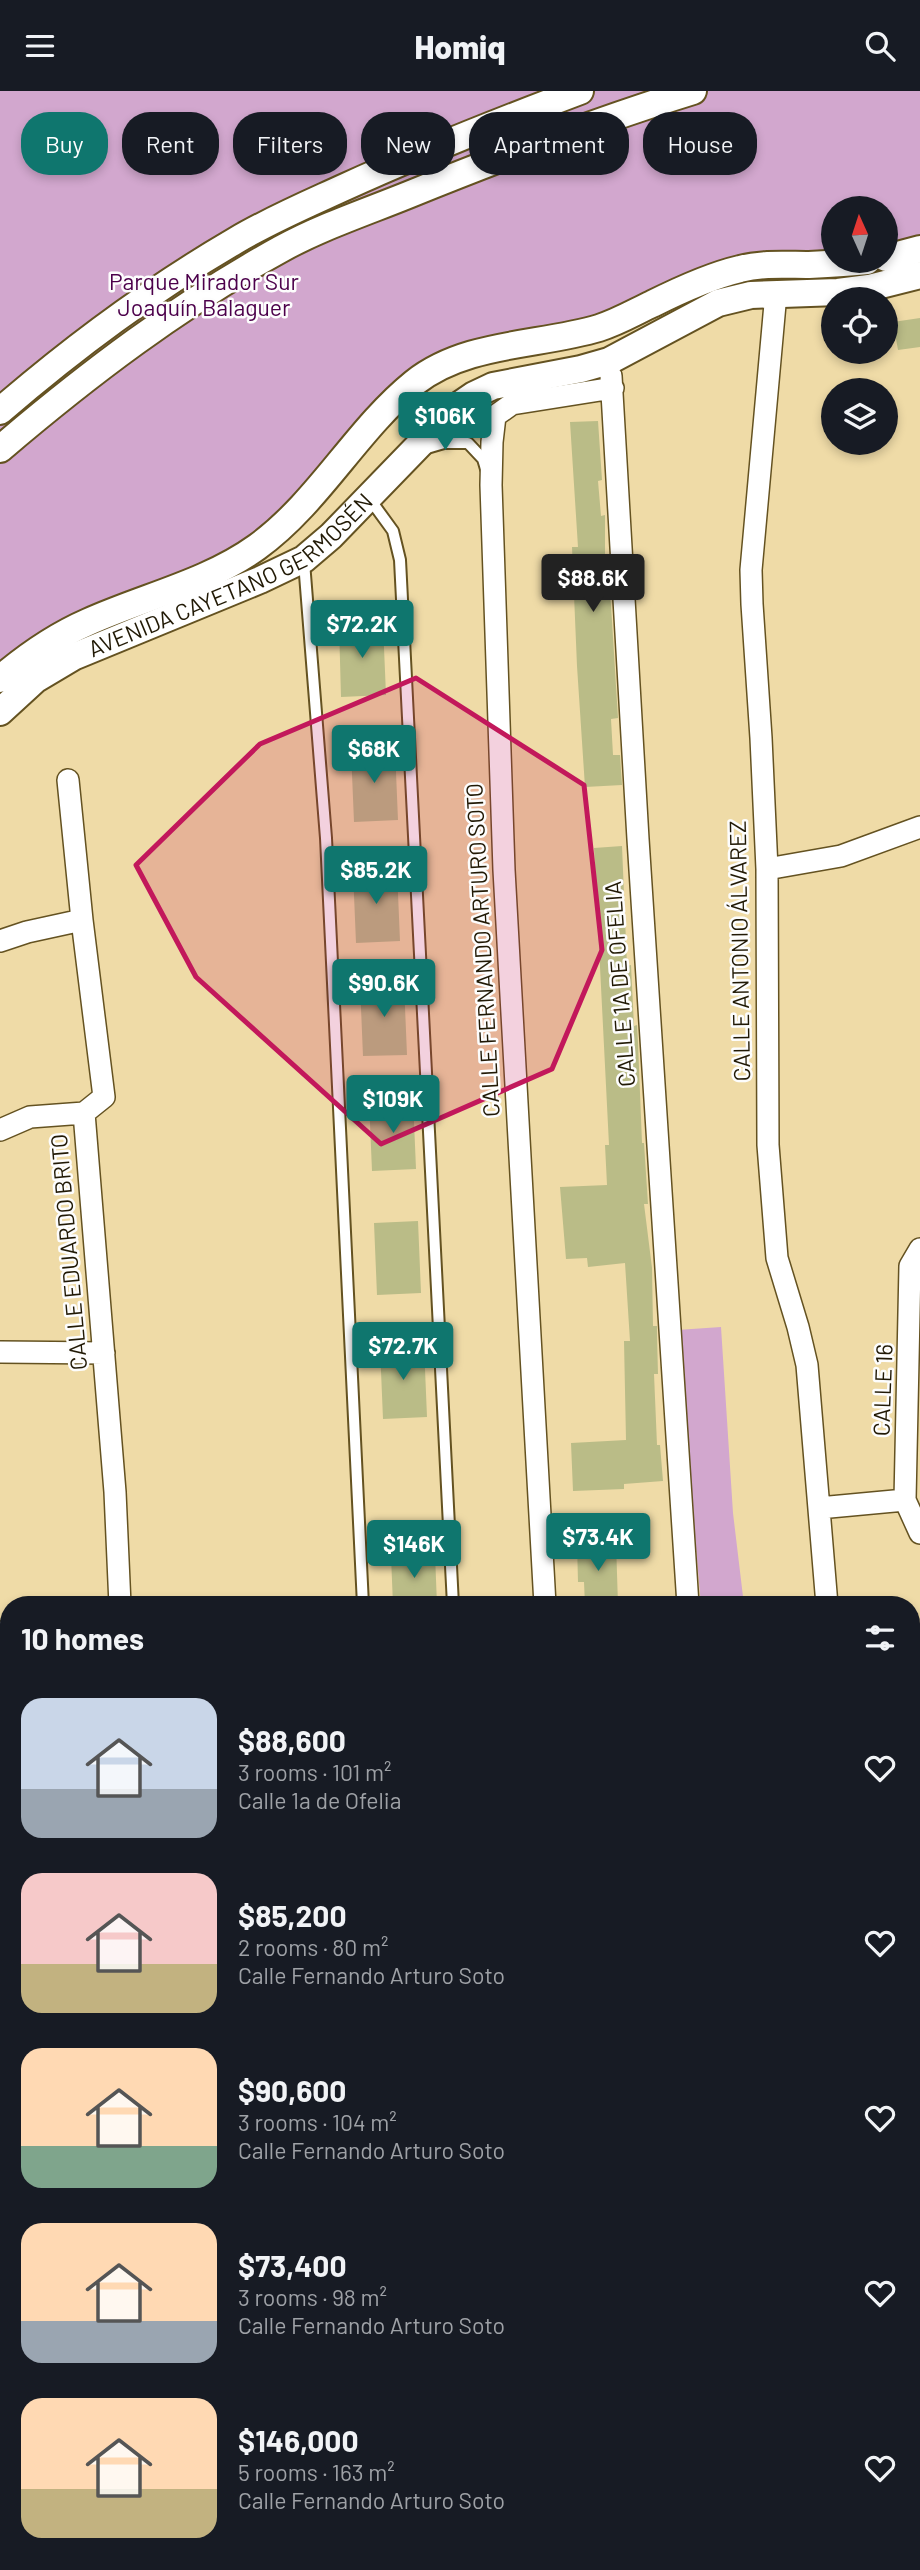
<!DOCTYPE html>
<html lang="en">
<head>
<meta charset="utf-8">
<style>
  body { margin:0; font-family:Barlow,sans-serif; background:#20242c; color:#f1f3f6; height:100vh; display:flex; flex-direction:column; font-size:26px; white-space:nowrap }
  * { box-sizing:border-box; margin:0 }
  p { font-size:23px; color:#9ea1a6 }
  .icon { flex:none; width:38px; height:38px; fill:none; stroke:currentColor; stroke-width:2; stroke-linecap:round; stroke-linejoin:round }
  .map { position:relative; flex:1; overflow:hidden }
  .sheet { position:absolute; left:0px; top:1505px; width:920px; height:975px; display:flex; flex-direction:column; background:#171b24; border-radius:28px 28px 0 0; box-shadow:0 4px 10px #0003 }
  .sheet>* { flex:none }
  .banner { position:absolute; left:21px; top:21px; width:878px; height:63px; display:flex; gap:14px }
  .needle { width:46px; rotate:357deg }
  .tools { position:absolute; left:821px; top:105px; display:grid; gap:14px }
  .tools a { display:grid; place-items:center; width:77px; height:77px; border-radius:50%; background:#171b24; box-shadow:0 4px 10px #0003; font-size:35px }
  .price { position:absolute; translate:-50% -60px; padding:0 16px; border-radius:7px; background:#0f766e; color:#fff; font-size:23px; line-height:46px; filter:drop-shadow(0 2px 4px #0008) }
  .price::after { content:''; position:absolute; left:50%; top:42px; width:21px; height:16px; margin-left:-10px; background:inherit; clip-path:polygon(0 0,100% 0,50% 100%) }
  .price.active { background:#222; color:#fff }
  ul { padding:0; list-style:none }
  li { display:flex; align-items:center; gap:21px; height:175px; padding:0 21px }
  li span { display:grid; place-items:center; flex:none; width:196px; height:140px; border-radius:21px; color:#555 }
  li>.icon { margin-inline-start:auto }
  span .icon { width:84px; height:84px; fill:#fffc; stroke-width:1 }
  li b { font-size:30px }
  h2 { display:flex; justify-content:space-between; align-items:center; height:84px; padding:0 21px; font-size:30px }
  .tag { padding:0 24px; border-radius:28px; background:#171b24; box-shadow:0 4px 10px #0003; font-size:24px; line-height:63px }
  .tag.active { background:#0f766e; color:#fff }
  header { display:flex; justify-content:space-between; align-items:center; height:91px; padding:0 21px; background:#171b24; font-size:32px; font-weight:800 }
  .map>svg:first-child { display:block }
  .green { fill:#d2a7ce }
  .building { fill:#babc87 }
  .lines { fill:none; stroke-linecap:round; stroke-linejoin:round }
  .service-casing { stroke:#645221; stroke-width:14 }
  .minor-casing { stroke:#645221; stroke-width:24 }
  .tertiary-casing { stroke:#645221; stroke-width:30 }
  .secondary-casing { stroke:#645221; stroke-width:33 }
  .service { stroke:#fff; stroke-width:10 }
  .minor { stroke:#fff; stroke-width:21 }
  .tertiary { stroke:#fff; stroke-width:26 }
  .secondary { stroke:#fff; stroke-width:30 }
  .marked { fill:#c2185b; fill-opacity:0.2; stroke:#c2185b; stroke-width:5; stroke-linejoin:round }
  .labels { text-anchor:middle; stroke-width:5; stroke-linejoin:round; paint-order:stroke }
  .park-label { font-size:23px; fill:#4c004b; stroke:#fdfdfd }
  .street-label { font-size:23px; fill:#211905; stroke:#fdfdfd }
</style>
</head>
<body>
<header><svg class="icon" aria-label="menu" viewBox="0 0 24 24"><path d="M4 6h16M4 12h16M4 18h16"/></svg>Homiq<svg class="icon" aria-label="search" viewBox="0 0 24 24"><circle cx="10" cy="10" r="6"/><path d="M15 15l6 6"/></svg></header>
<div class="map">
<svg width="920" height="2479" viewBox="0 0 920 2479">
  <rect width="100%" height="100%" fill="#efdba7"/>
  <path class="green" d="M0 0H920V154L886 165V117H833V170L804 171 622 221 450 262 274 427 241 454 0 575Z
    M721 1236 733 1422 744 1514H701L677 1239Z"/>
  <path class="building" d="M920 227V256L898 259 893 231Z
    M598 330 602 389 598 390 601 425 605 424V485H608L611 514 618 627 611 628 613 664H620L622 694 585 696 577 575 572 456H578L570 331Z
    M383 533 386 604 341 606 339 534Z
    M395 657 398 729 354 731 351 659Z
    M622 755 627 875 631 874 634 935 637 934 638 952 642 1052H644L648 1113H644L652 1177 653 1235H657V1245L658 1283H654L657 1354H660L663 1390 624 1393V1398L573 1400 571 1352 626 1349 624 1250H630L625 1172 588 1176 587 1167 566 1168 560 1096 607 1094 605 1054H609L594 757Z
    M397 779 400 850 356 852 353 780Z
    M404 892 407 964 363 965 360 893Z
    M413 1007 416 1078 372 1080 369 1009Z
    M418 1130 421 1202 377 1204 374 1132Z
    M424 1254 427 1326 383 1328 380 1256Z
    M616 1451 618 1514H585L584 1491H578L577 1452Z
    M435 1463 437 1514H393L391 1465Z"/>
  <g class="lines">
    <defs>
      <path id="service" d="M427 357 444 352H468L483 368 486 378
        M369 407 393 440 400 469 453 1514
        M304 471 326 747 363 1514"/>
      <path id="minor" d="M776 202 751 479 752 513 761 647 767 778 768 1054 777 1167 798 1236 807 1274 827 1514
        M611 285 638 748 688 1514
        M68 689 82 829 104 1006 84 1022
        M767 778 841 765 920 736
        M0 850 27 841 82 829
        M84 1022 115 1401 120 1514
        M0 1039 30 1026 84 1022
        M920 1158 910 1175 905 1409 920 1442
        M0 1261 104 1262
        M819 1417 905 1409
        M545 1514 504 779 491 394 492 351 495 325 512 313 613 297
        M0 1542 9 1539
        M0 1756 9 1755
        M0 1987 9 1990
        M0 2116H9
        M0 2280 9 2282
        M912 2423 920 2418
        M0 2439 9 2438
        M284 2471 285 2479
        M822 2479 835 2471"/>
      <g id="tertiary">
        <path d="M886 167 920 158"/>
        <path d="M0 320C74 256 151 199 235 150 270 129 308 113 345 96 422 61 500 30 580 0"/>
        <path d="M0 358C88 283 179 214 281 158 321 136 366 121 408 104 502 66 596 30 693 0"/>
        <path d="M0 588C27 565 56 545 88 531 143 506 207 492 257 456 319 411 356 339 414 292 465 251 539 255 599 237 618 231 635 221 652 213 680 199 710 185 740 178 763 172 786 174 809 174 828 173 847 172 867 170"/>
        <path id="s1" d="M0 621 36 588 73 566 260 489 304 468 331 445 455 317 474 304 493 295 581 278 609 270 718 212 751 204 838 201 869 197 920 184"/>
      </g>
      <path id="secondary" d="M912 2145 920 2139
        M912 2186 920 2180
        M390 2479 402 2471
        M456 2479 469 2471"/>
    </defs>
    <use href="#service" class="service-casing"/>
    <use href="#minor" class="minor-casing"/>
    <use href="#tertiary" class="tertiary-casing"/>
    <use href="#secondary" class="secondary-casing"/>
    <use href="#service" class="service"/>
    <use href="#minor" class="minor"/>
    <use href="#tertiary" class="tertiary"/>
    <use href="#secondary" class="secondary"/>
  </g>
  <path class="marked" d="M416 587 584 694 602 859 552 978 381 1053 196 886 136 774 260 653Z"/>
  <g class="labels">
    <g class="park-label">
      <text x="204" y="199">Parque Mirador Sur<tspan x="204" dy="26">Joaquín Balaguer</tspan></text>
    </g>
    <g class="street-label">
      <text dy="8" stroke="none"><textPath href="#s1" startOffset="271">AVENIDA CAYETANO GERMOSÉN</textPath></text>
      <text transform="translate(483 859) rotate(-93)" y="8">CALLE FERNANDO ARTURO SOTO</text>
      <text transform="translate(740 860) rotate(-91)" y="8">CALLE ANTONIO ÁLVAREZ</text>
      <text transform="translate(620 893) rotate(-94)" y="8">CALLE 1A DE OFELIA</text>
      <text transform="translate(69 1161) rotate(-95)" y="8">CALLE EDUARDO BRITO</text>
      <text transform="translate(883 1299) rotate(-88)" y="8">CALLE 16</text>
    </g>
  </g>
</svg>
<div class="tools">
<a><svg class="needle" viewBox="-14 -14 28 28"><path d="M0-13l5 13h-10z" fill="#e53935"/><path d="M0 13l5-13h-10z" fill="#9ea1a6"/></svg></a>
<a><svg class="icon" aria-label="locate" viewBox="0 0 24 24"><circle cx="12" cy="12" r="6"/><path d="M12 2v4M12 18v4M2 12h4M18 12h4"/></svg></a>
<a><svg class="icon" aria-label="layers" viewBox="0 0 24 24"><path d="M12 4l9 5-9 5-9-5zM3 14l9 5 9-5"/></svg></a>
</div>
<b class="price" style="left:445px;top:361px">$106K</b>
<b class="price active" style="left:593px;top:523px">$88.6K</b>
<b class="price" style="left:362px;top:569px">$72.2K</b>
<b class="price" style="left:374px;top:694px">$68K</b>
<b class="price" style="left:376px;top:815px">$85.2K</b>
<b class="price" style="left:384px;top:928px">$90.6K</b>
<b class="price" style="left:393px;top:1044px">$109K</b>
<b class="price" style="left:403px;top:1291px">$72.7K</b>
<b class="price" style="left:598px;top:1482px">$73.4K</b>
<b class="price" style="left:414px;top:1489px">$146K</b>
<div class="banner">
<a class="tag active">Buy</a>
<a class="tag">Rent</a>
<a class="tag">Filters</a>
<a class="tag">New</a>
<a class="tag">Apartment</a>
<a class="tag">House</a>
</div>
<section class="sheet">
<h2>10 homes<svg class="icon" aria-label="filters" viewBox="0 0 24 24"><path d="M4 7h16M4 17h16"/><circle cx="9" cy="7" r="2"/><circle cx="15" cy="17" r="2"/></svg></h2>
<ul>
<li><span style="background:linear-gradient(#c9d6e8 65%,#9aa5b1 0)"><svg class="icon" aria-label="home" viewBox="0 0 24 24"><path d="M3 11l9-7 9 7M6 9v11h12V9"/></svg></span><div><b>$88,600</b><p>3 rooms · 101 m²</p><p>Calle 1a de Ofelia</p></div><svg class="icon" aria-label="heart" viewBox="0 0 24 24"><path d="M12 20l-8-8c-3-5 5-10 8-4 3-6 11-1 8 4z"/></svg></li>
<li><span style="background:linear-gradient(#f6c9c9 65%,#c2b280 0)"><svg class="icon" aria-label="home" viewBox="0 0 24 24"><path d="M3 11l9-7 9 7M6 9v11h12V9"/></svg></span><div><b>$85,200</b><p>2 rooms · 80 m²</p><p>Calle Fernando Arturo Soto</p></div><svg class="icon" aria-label="heart" viewBox="0 0 24 24"><path d="M12 20l-8-8c-3-5 5-10 8-4 3-6 11-1 8 4z"/></svg></li>
<li><span style="background:linear-gradient(#ffd9b3 70%,#7fa58c 0)"><svg class="icon" aria-label="home" viewBox="0 0 24 24"><path d="M3 11l9-7 9 7M6 9v11h12V9"/></svg></span><div><b>$90,600</b><p>3 rooms · 104 m²</p><p>Calle Fernando Arturo Soto</p></div><svg class="icon" aria-label="heart" viewBox="0 0 24 24"><path d="M12 20l-8-8c-3-5 5-10 8-4 3-6 11-1 8 4z"/></svg></li>
<li><span style="background:linear-gradient(#ffd9b3 70%,#9aa5b1 0)"><svg class="icon" aria-label="home" viewBox="0 0 24 24"><path d="M3 11l9-7 9 7M6 9v11h12V9"/></svg></span><div><b>$73,400</b><p>3 rooms · 98 m²</p><p>Calle Fernando Arturo Soto</p></div><svg class="icon" aria-label="heart" viewBox="0 0 24 24"><path d="M12 20l-8-8c-3-5 5-10 8-4 3-6 11-1 8 4z"/></svg></li>
<li><span style="background:linear-gradient(#ffd9b3 65%,#c2b280 0)"><svg class="icon" aria-label="home" viewBox="0 0 24 24"><path d="M3 11l9-7 9 7M6 9v11h12V9"/></svg></span><div><b>$146,000</b><p>5 rooms · 163 m²</p><p>Calle Fernando Arturo Soto</p></div><svg class="icon" aria-label="heart" viewBox="0 0 24 24"><path d="M12 20l-8-8c-3-5 5-10 8-4 3-6 11-1 8 4z"/></svg></li>
</ul>
</section>
</div>
</body>
</html>
